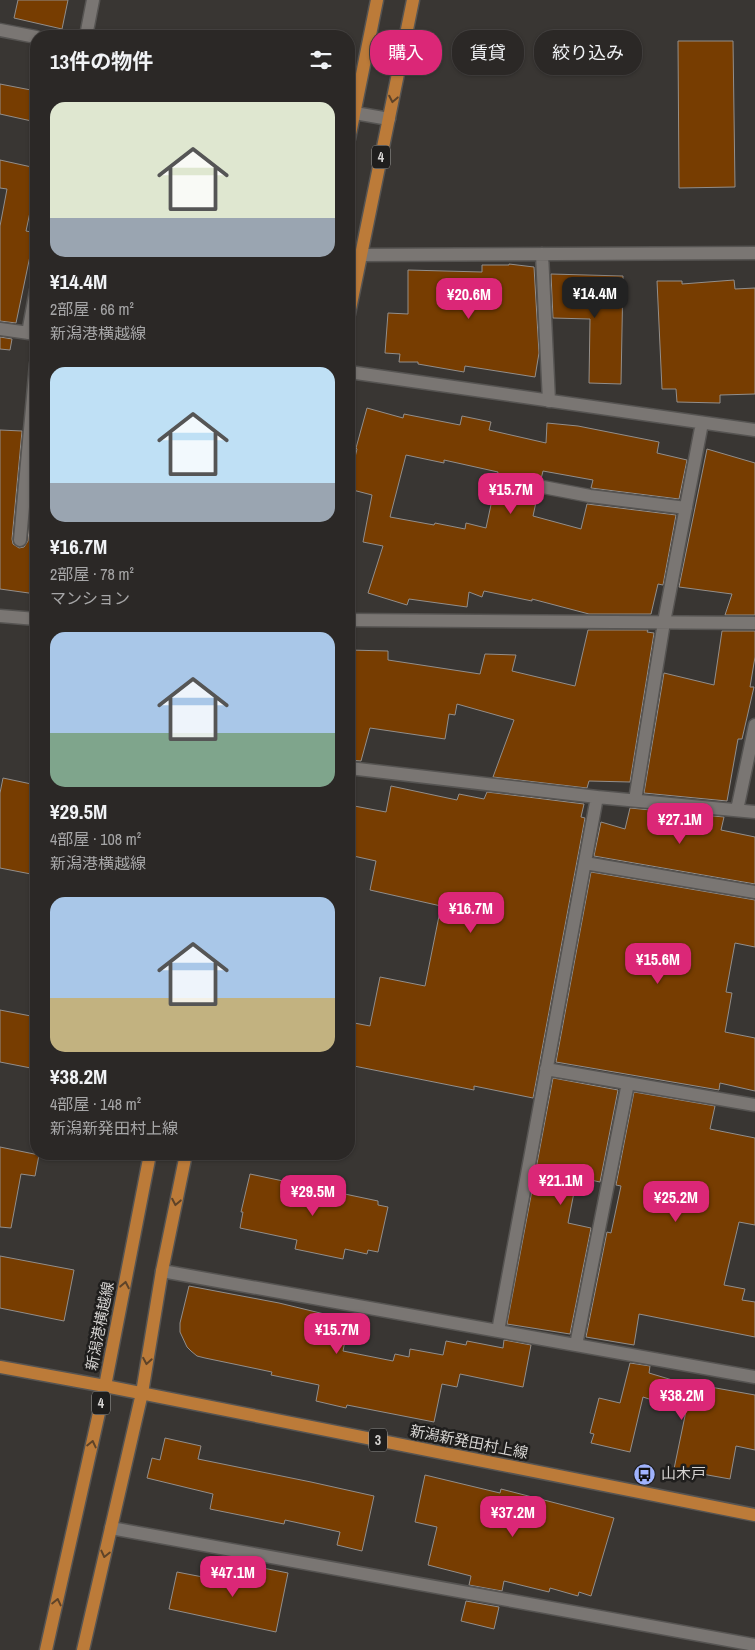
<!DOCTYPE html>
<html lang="ja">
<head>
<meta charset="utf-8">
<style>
  body { margin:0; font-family:"Archivo Narrow","Noto Sans JP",sans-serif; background:#373432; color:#f1f3f6; height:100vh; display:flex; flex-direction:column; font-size:19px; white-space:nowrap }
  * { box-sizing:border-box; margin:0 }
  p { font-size:16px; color:#a6a6a7 }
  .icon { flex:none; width:28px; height:28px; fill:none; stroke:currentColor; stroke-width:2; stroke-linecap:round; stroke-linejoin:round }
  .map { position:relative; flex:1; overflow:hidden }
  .side { position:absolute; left:30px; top:30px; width:325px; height:1130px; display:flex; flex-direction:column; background:#2b2826; border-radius:20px; box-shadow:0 1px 4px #0004,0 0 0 1px #474443 }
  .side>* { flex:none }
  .banner { position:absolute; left:370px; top:30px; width:310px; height:45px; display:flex; gap:10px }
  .price { position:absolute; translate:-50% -42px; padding:0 11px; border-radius:10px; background:#db2777; color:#fff; font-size:16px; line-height:32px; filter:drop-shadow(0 1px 2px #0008) }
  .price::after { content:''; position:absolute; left:50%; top:30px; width:15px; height:11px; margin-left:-8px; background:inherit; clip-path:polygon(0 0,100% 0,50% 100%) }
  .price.on { background:#222; color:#fff }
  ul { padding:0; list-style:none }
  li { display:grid; align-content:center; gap:10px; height:265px; padding:0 20px }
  li span { display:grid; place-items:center; height:155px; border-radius:15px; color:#555 }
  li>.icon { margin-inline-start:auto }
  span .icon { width:90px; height:90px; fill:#fffc; stroke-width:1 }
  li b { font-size:21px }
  h2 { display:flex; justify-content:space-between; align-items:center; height:60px; padding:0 20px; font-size:21px }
  .pill { padding:0 18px; border-radius:20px; background:#2b2826; box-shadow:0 1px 4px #0004,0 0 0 1px #474443; font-size:18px; line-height:45px }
  .pill.on { background:#db2777; color:#fff }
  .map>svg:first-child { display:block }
  .building { fill:#773d01; stroke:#928e8b; fill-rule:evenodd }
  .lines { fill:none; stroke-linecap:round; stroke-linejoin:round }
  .street-casing { stroke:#565452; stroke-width:15 }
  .primary-casing { stroke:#565452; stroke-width:15 }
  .street { stroke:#7a7673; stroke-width:12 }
  .primary { stroke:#bc7b39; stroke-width:12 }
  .oneway { stroke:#5e4328 }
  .labels { text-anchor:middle; stroke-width:5; stroke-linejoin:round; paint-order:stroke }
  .shield { fill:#1f1e1d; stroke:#9e9d9b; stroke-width:1 }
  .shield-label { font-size:14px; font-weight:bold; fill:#d5d3d1 }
  .street-label { font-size:15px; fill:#d5d3d1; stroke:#1f1e1d }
  .poi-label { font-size:15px; fill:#d5d3d1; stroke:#1f1e1d; text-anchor:start }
</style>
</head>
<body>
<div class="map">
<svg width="755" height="1650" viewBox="0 0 755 1650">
  <rect width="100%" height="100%" fill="#393633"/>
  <path class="building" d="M18 0H68L62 29 14 18Z
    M678 41H733L735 187 679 188Z
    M0 84 36 91V122L0 114Z
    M0 160 36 168V184L26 231 36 233V243L34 257 30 256 16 323 0 321V226L7 189 0 188Z
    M509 264 534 267 539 353 535 377 465 366 464 372 418 364V362H399L400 354 385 353 388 313 408 314V270L482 272V265H509Z
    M551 274 623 276 621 384 589 383 590 319 553 318Z
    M734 280 735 289 755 288V394L720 395V403L677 402 676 389H662L657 281H682V284Z
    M0 337 12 339 10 350 0 349Z
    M367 408 403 418 404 414 460 425 462 416 491 422 489 430 546 443 547 423 578 426 659 442 657 453 687 460 679 499 591 488 593 480 543 471 541 479 535 485V489L538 493 533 516 581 529 587 504 676 515 663 585 658 584 651 614H589L532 599V601L484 591 482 597 469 592 467 607 409 599 407 605 368 593 383 546 363 542 372 495 349 489V482L357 449 356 448ZM406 455 444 463V460L498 472 486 528 466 523 465 529 435 523 434 525 390 517Z
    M0 430 22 431 12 539 13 544 19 548 24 547 28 541 36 451V594L0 589Z
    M707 449 755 463V615H725L732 594 679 587Z
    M588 630H648L647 632 654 633 630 782 589 781 587 788 493 777 514 720 457 704 455 715 449 714 445 739 370 728 361 761 349 760V650L388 651V660L480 674 485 654 516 655 512 671 575 686Z
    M722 631H755V657L750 687H754L742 739H738L727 801 644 793 664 673 714 685Z
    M3 778 36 785V875L0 868V793Z
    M391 786 457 800 459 794 484 799 487 792 584 804 581 817 585 818 533 1098 474 1086V1090L349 1065V1022L370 1026 380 977 425 986 441 906 370 890 376 861 349 855V805L386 812Z
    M630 808 724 817 721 830 755 837V884L594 856 601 822 625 829Z
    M591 872 755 900V947L735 943 726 992 732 993 725 1032 755 1038V1091L720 1083 719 1090 556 1062Z
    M0 1010 36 1017V1069L0 1062Z
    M553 1078 618 1090 600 1182 577 1177 568 1223 591 1228 570 1334 507 1324Z
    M634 1092 715 1106 710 1129 755 1138V1225L739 1222 724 1285 745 1289 742 1300 755 1302V1337L639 1314 634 1345 586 1337 607 1232 611 1233 621 1186 616 1185Z
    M0 1147 39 1155 35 1176 21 1174 11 1228 0 1227Z
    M250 1174 378 1201V1205L388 1207 378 1252 368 1250 367 1254 345 1249 343 1259 295 1249 297 1240 240 1228 243 1212H241Z
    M0 1256 74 1270 64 1321 0 1308Z
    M189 1286 279 1303 349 1320 343 1351 393 1361 395 1354 409 1357 410 1349 443 1355 446 1341 466 1345 467 1341 503 1348 504 1340 531 1345 523 1387 460 1374 457 1387 442 1384 434 1422 347 1405 346 1408 316 1401 319 1385 271 1375 272 1372 205 1358 197 1356 191 1351 187 1347 180 1332V1323Z
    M630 1363 650 1366 649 1373 699 1388V1385L755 1395V1450L736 1446 730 1479 674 1469 686 1411 643 1397 630 1452 591 1443 594 1434 590 1433 599 1398 620 1403Z
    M165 1438 201 1446 198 1459 311 1482 374 1496 362 1551 337 1545 340 1532 285 1520 284 1524 210 1509 213 1494 147 1478 152 1458 160 1460Z
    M425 1475 500 1493 501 1489 614 1518 591 1596 579 1592 578 1596 550 1588 549 1592 504 1581 502 1591 469 1585 471 1576 428 1565 437 1527 415 1522Z
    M248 1565 288 1573 276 1632 169 1609 177 1572 244 1585Z
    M466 1601 499 1607 494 1629 461 1621Z"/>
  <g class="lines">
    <defs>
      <path id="street" d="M0 30 36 37
        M86 36 93 0
        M349 112 389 119
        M542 254 549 401
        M361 255 755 253
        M0 329 36 334
        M28 333 36 290
        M349 372 755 430
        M543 487 590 496 686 508
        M20 540 36 364
        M0 616 36 619
        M349 620 755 623
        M349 768 597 797 755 812
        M635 800 664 622 702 423
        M737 810 755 725
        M585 863 755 892
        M546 1069 755 1105
        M162 1271 755 1377
        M498 1331 597 797
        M576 1345 628 1083
        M111 1528 755 1645"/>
      <path id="primary" d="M349 139 377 0
        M349 314 413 0
        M0 1367 105 1386 755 1515
        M46 1650 105 1386 150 1154
        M83 1650 142 1393 162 1271 186 1154"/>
    </defs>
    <use href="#street" class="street-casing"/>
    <use href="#primary" class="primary-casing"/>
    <use href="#street" class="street"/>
    <use href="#primary" class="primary"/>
  </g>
  <defs><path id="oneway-chevron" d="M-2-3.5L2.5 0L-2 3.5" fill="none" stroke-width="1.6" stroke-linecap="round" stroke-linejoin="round" transform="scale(1.25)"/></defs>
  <g class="oneway">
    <use href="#oneway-chevron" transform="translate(393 99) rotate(101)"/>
    <use href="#oneway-chevron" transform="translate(176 1202) rotate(101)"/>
    <use href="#oneway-chevron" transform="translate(125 1285) rotate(-79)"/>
    <use href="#oneway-chevron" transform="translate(147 1361) rotate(100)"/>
    <use href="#oneway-chevron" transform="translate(92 1444) rotate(-77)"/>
    <use href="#oneway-chevron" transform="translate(105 1554) rotate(103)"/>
    <use href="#oneway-chevron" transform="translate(57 1602) rotate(-77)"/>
  </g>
  <defs>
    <symbol id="bus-disc" viewBox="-11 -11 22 22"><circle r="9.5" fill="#a0b3fd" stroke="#1f1e1d"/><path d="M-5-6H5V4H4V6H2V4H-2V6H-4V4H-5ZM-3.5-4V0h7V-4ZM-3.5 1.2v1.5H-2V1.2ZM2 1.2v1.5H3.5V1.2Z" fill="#111"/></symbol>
  </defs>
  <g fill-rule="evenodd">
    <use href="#bus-disc" x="632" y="1462" width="25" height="25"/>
  </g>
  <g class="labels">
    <g class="shield">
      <rect x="372" y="145.5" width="18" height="23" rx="4"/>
      <rect x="92" y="1391.5" width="18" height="23" rx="4"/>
      <rect x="369" y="1428.5" width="18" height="23" rx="4"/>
    </g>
    <g class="shield-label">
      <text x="381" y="162">4</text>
      <text x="101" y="1408">4</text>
      <text x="378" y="1445">3</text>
    </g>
    <g class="street-label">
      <text transform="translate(100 1326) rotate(-79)" y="5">新潟港横越線</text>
      <text transform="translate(469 1442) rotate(11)" y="5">新潟新発田村上線</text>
    </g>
    <g class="poi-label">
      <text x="661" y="1479">山木戸</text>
    </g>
  </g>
</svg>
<b class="price on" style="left:595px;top:319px">¥14.4M</b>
<b class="price" style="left:469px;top:320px">¥20.6M</b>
<b class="price" style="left:511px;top:515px">¥15.7M</b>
<b class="price" style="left:680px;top:845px">¥27.1M</b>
<b class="price" style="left:471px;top:934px">¥16.7M</b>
<b class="price" style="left:658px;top:985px">¥15.6M</b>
<b class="price" style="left:561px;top:1206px">¥21.1M</b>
<b class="price" style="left:313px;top:1217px">¥29.5M</b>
<b class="price" style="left:676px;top:1223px">¥25.2M</b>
<b class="price" style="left:337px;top:1355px">¥15.7M</b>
<b class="price" style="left:682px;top:1421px">¥38.2M</b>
<b class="price" style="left:513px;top:1538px">¥37.2M</b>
<b class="price" style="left:233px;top:1598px">¥47.1M</b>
<div class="banner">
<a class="pill on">購入</a>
<a class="pill">賃貸</a>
<a class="pill">絞り込み</a>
</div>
<section class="side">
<h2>13件の物件<svg class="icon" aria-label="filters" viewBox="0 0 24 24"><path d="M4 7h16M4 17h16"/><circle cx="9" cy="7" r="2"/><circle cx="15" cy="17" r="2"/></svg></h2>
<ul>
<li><span style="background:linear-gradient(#dfe7d0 75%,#9aa5b1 0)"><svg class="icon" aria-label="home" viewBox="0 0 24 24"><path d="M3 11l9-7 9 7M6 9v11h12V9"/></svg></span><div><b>¥14.4M</b><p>2部屋 · 66 m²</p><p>新潟港横越線</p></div></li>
<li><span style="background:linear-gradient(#bfe0f5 75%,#9aa5b1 0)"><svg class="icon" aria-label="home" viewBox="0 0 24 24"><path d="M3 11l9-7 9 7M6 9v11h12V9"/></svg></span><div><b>¥16.7M</b><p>2部屋 · 78 m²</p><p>マンション</p></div></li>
<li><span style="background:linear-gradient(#a9c7e8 65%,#7fa58c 0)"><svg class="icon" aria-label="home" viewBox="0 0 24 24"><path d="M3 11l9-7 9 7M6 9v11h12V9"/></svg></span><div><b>¥29.5M</b><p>4部屋 · 108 m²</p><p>新潟港横越線</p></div></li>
<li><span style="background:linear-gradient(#a9c7e8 65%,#c2b280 0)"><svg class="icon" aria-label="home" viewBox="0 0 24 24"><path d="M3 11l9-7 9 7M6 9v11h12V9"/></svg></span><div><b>¥38.2M</b><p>4部屋 · 148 m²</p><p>新潟新発田村上線</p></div></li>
</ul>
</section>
</div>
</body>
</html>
